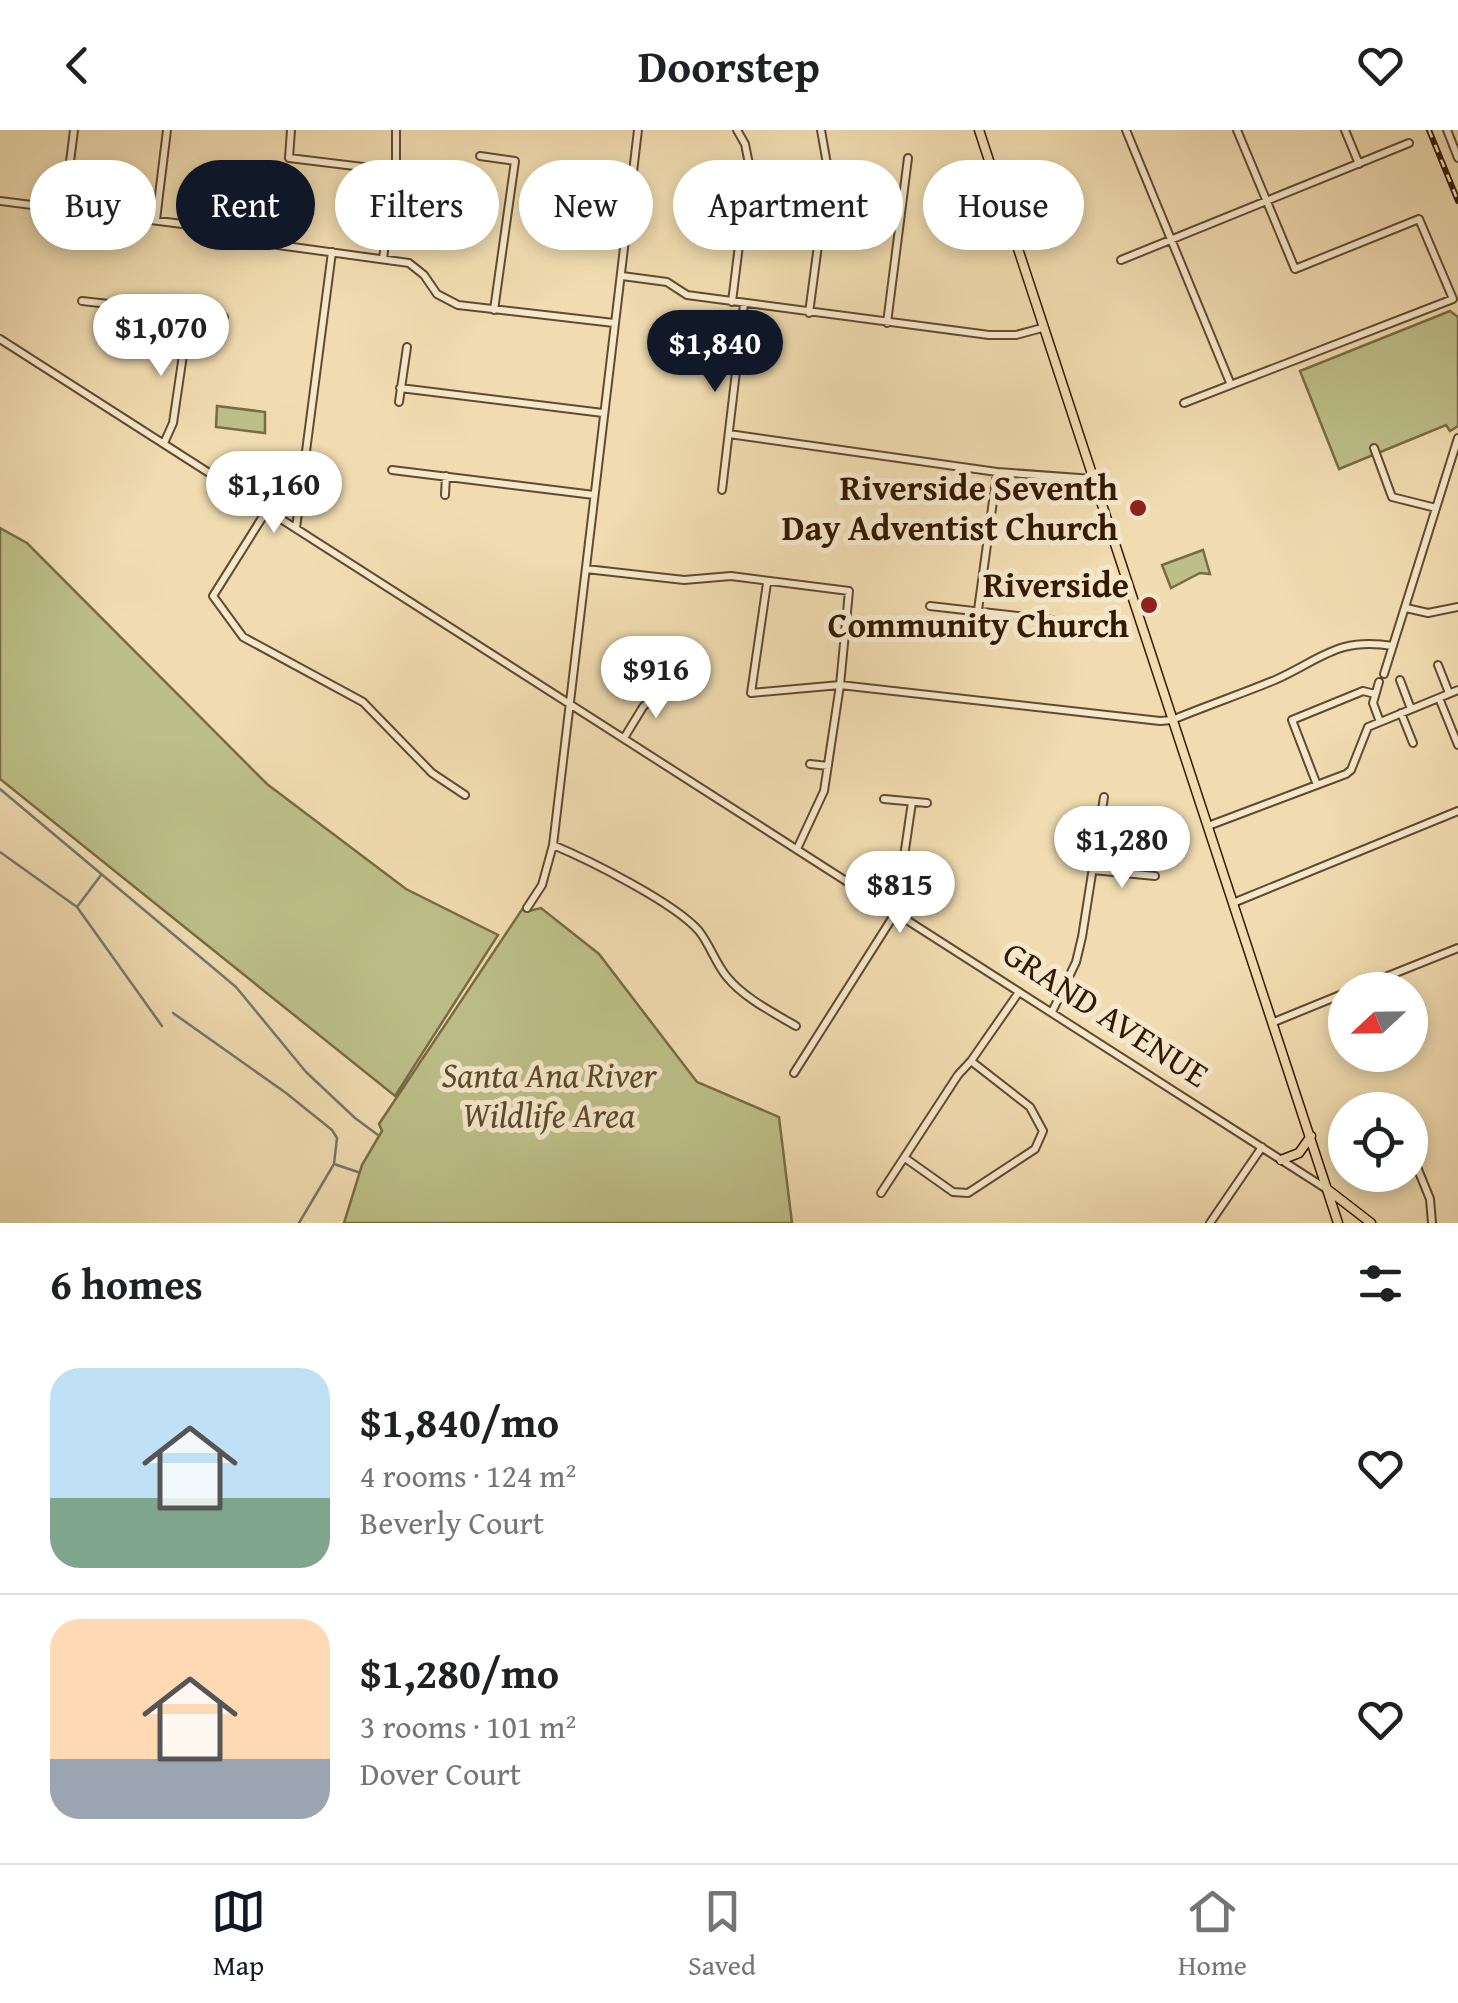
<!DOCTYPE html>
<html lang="en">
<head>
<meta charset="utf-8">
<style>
  body { margin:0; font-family:"Gentium Book Plus",serif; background:#f2f2f2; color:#202124; height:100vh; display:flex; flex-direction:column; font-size:38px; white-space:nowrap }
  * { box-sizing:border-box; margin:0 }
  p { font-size:32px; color:#757577 }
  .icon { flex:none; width:55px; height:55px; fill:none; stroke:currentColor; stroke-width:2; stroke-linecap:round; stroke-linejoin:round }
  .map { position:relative; height:1093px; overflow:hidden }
  .sheet { display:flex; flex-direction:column; background:#fff; flex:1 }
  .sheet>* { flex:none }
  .banner { position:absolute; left:30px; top:30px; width:1400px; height:90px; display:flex; gap:20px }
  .needle { width:65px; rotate:248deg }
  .buttons { position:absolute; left:1328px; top:842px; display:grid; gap:20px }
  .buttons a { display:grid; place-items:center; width:100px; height:100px; border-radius:50%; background:#fff; box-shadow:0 5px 15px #0003; font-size:50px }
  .price { position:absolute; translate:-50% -85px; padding:0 22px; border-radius:35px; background:#fff; color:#222; font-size:32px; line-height:65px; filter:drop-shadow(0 2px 5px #0008) }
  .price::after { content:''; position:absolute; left:50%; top:60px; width:30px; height:22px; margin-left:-15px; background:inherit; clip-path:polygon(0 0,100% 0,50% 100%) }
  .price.current { background:#111827; color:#fff }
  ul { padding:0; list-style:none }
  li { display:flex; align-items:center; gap:30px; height:250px; padding:0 50px }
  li+li { border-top:2px solid #e0e0e0 }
  li span { display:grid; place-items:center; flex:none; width:280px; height:200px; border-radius:30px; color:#555 }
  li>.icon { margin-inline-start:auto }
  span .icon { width:120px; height:120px; fill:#fffc; stroke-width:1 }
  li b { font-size:42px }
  h2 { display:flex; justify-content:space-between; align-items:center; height:120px; padding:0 50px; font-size:42px }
  .chip { padding:0 35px; border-radius:45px; background:#fff; box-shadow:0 5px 15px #0003; font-size:35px; line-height:90px }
  .chip.current { background:#111827; color:#fff }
  header { display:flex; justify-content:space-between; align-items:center; height:130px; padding:0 50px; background:#fff; font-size:45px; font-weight:800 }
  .menu { display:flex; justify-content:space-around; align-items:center; height:140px; border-top:2px solid #e0e0e0; background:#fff; font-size:28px; color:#757577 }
  .menu a { display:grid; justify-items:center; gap:5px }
  .menu .current { color:#111827 }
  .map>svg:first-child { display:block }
  .green { fill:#bdbf88; stroke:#786c44; stroke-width:2.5 }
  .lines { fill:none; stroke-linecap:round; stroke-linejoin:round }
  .stream { stroke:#74796d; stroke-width:2.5 }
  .minor-casing { stroke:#634a2c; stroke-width:10 }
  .major-casing { stroke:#341900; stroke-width:11 }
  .minor { stroke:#f5e8cc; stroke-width:6 }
  .major { stroke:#f0dcb0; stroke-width:8 }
  .rail-casing { stroke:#341900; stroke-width:6 }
  .rail { stroke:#f5e8cc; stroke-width:2.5; stroke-dasharray:8; stroke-linecap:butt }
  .poi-dot { fill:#8f2418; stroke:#f5e8cc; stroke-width:4 }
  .labels { text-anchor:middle; stroke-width:10; stroke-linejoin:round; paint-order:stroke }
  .poi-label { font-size:35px; font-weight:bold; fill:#341900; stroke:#f5e8cc; text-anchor:end }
  .street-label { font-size:35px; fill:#341900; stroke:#f5e8cc }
  .park-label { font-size:35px; font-style:italic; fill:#5d4b29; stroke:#f5e8cc }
</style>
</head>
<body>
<header><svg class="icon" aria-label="back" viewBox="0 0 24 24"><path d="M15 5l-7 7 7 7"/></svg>Doorstep<svg class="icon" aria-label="heart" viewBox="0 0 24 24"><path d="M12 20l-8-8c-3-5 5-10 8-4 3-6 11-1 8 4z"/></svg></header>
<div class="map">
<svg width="1458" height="1093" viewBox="0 0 1458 1093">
  <rect width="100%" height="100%" fill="#f0dcb0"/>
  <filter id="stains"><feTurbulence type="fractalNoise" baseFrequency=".002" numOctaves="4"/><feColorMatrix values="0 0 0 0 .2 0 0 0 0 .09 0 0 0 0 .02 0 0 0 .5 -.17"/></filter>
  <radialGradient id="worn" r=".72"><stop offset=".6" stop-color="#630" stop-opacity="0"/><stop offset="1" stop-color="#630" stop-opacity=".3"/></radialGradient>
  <path class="green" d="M1450 181 1458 187V296L1450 301 1446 295 1339 339 1300 241Z
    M217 276 265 282V303L216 297Z
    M0 398 27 413 267 654 406 759 498 805 395 966 0 649Z
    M1203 420 1210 444 1200 443 1171 458 1162 435Z
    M523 778 529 781 541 778 599 824 697 952 779 987 792 1093H344L362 1035 382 1001 379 994Z"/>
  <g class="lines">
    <path class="stream" d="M0 659 236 857 306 942 355 988 378 1005
      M0 722 77 777 101 745
      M77 777 162 896
      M173 883 286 963 332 1000 337 1008 334 1034 358 1042
      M299 1093 334 1034"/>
    <defs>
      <path id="minor" d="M291 0 289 28 396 41
        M1126 0 1231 255
        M1345 0 1359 34
        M1447 0 1458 28
        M480 26 515 31 494 180
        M0 71 222 99 252 105 278 115 409 133 424 145 437 164 458 175 614 193
        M64 79 74 0
        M156 90 167 0
        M383 128 396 41V0
        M1121 130 1409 13
        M622 146 667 152 687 165 989 205H1016L1042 198
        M82 171 224 187
        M732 172 749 34 745 14 737 0
        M809 183 828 40 821 0
        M887 193 908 28
        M0 209 1325 1058
        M400 258 603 283
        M399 272 407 217
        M1184 273 1453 169 1419 89 1295 139 1237 0
        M729 304 997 342 1093 349
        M164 313 173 293 189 184
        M1374 318 1392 367 1436 378
        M392 340 594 365
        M722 360 744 174
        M445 365 446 346
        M267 380 213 466 243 507 363 572 432 643 465 665
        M296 398 332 122
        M586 439 684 450 731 446 849 461 840 555 824 661 797 719
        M767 453 751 563 840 555 1160 591 1172 590C1206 576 1241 564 1275 550 1322 529 1337 507 1393 516
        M930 476 1052 490
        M1406 478 1428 483 1458 477
        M978 480 997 342
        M1438 535 1449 563
        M1384 544 1458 308
        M1400 550 1411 579
        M1379 552 1373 573 1380 592
        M1439 568 1458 615
        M1401 583 1413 613
        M624 608 643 577 665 555
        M810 634 828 636
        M1317 655 1292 590 1363 561 1375 564
        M884 669 927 673
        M1208 696 1346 644 1351 640 1368 597 1458 560
        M553 715C589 730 675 773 699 801 710 815 716 834 727 847 744 868 774 883 796 896
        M1093 740 1155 746
        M1233 773 1458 681
        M527 778 542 755 553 715 638 0
        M891 779 900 754 912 672
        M1353 860 1458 818
        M1052 882 1076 832 1082 807 1104 667
        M1274 892 1345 863
        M794 943 896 782
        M1390 970 1394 980
        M1410 1020 1430 1069 1432 1093
        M905 1028 953 1062 968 1063 1035 1019 1043 1001 1030 977 971 931
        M881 1063 958 945 971 931 1019 862
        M1210 1093 1262 1017"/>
      <path id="major" d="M979 0 1338 1093
        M1281 1030 1299 1023 1311 1006
        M1327 1059 1371 1093"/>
    </defs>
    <use href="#minor" class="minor-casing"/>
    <use href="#major" class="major-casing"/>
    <use href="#minor" class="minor"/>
    <use href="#major" class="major"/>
    <defs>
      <path id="rail" d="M1429 0 1458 71"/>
    </defs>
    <use href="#rail" class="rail-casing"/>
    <use href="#rail" class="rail"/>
  </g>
  <g class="poi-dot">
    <circle cx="1138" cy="378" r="10"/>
    <circle cx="1149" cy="475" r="10"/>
  </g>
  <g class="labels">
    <g class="poi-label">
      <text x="1118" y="370">Riverside Seventh<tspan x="1118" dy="40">Day Adventist Church</tspan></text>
      <text x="1129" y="467">Riverside<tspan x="1129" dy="40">Community Church</tspan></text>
    </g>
    <g class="street-label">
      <text transform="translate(1106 884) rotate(33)" y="12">GRAND AVENUE</text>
    </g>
    <g class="park-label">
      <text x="549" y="957">Santa Ana River<tspan x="549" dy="40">Wildlife Area</tspan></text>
    </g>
  </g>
  <rect width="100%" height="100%" filter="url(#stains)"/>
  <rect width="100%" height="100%" fill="url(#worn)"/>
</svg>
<div class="buttons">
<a><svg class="needle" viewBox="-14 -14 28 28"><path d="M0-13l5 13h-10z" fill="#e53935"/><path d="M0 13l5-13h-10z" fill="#757577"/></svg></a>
<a><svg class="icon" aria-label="locate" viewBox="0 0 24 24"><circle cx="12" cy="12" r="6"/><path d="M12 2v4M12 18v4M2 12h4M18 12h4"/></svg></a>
</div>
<b class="price" style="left:161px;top:249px">$1,070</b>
<b class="price current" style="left:715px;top:265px">$1,840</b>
<b class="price" style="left:274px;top:406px">$1,160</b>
<b class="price" style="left:656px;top:591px">$916</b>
<b class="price" style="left:1122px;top:761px">$1,280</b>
<b class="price" style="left:900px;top:806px">$815</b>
<div class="banner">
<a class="chip">Buy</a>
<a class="chip current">Rent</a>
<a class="chip">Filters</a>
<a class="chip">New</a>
<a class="chip">Apartment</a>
<a class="chip">House</a>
</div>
</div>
<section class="sheet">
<h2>6 homes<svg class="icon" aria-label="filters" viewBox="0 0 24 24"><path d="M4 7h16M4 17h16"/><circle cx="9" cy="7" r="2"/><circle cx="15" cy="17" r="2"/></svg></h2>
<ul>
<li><span style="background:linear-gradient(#bfe0f5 65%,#7fa58c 0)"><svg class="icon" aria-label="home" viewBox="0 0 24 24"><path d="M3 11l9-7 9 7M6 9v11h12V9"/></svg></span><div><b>$1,840/mo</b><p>4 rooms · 124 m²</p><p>Beverly Court</p></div><svg class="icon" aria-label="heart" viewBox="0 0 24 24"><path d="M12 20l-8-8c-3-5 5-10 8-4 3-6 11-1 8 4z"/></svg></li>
<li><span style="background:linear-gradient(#ffd9b3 70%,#9aa5b1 0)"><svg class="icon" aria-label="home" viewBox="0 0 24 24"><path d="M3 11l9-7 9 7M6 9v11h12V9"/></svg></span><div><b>$1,280/mo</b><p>3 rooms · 101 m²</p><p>Dover Court</p></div><svg class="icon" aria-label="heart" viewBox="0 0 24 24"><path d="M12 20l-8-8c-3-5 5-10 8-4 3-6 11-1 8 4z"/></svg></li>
</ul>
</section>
<nav class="menu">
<a class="current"><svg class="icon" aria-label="map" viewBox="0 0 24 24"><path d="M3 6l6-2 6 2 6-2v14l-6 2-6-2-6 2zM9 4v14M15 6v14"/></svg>Map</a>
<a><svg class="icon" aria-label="saved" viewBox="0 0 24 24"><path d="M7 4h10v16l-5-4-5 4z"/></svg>Saved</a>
<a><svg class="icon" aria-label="home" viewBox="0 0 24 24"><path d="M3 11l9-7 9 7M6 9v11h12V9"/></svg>Home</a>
</nav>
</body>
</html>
